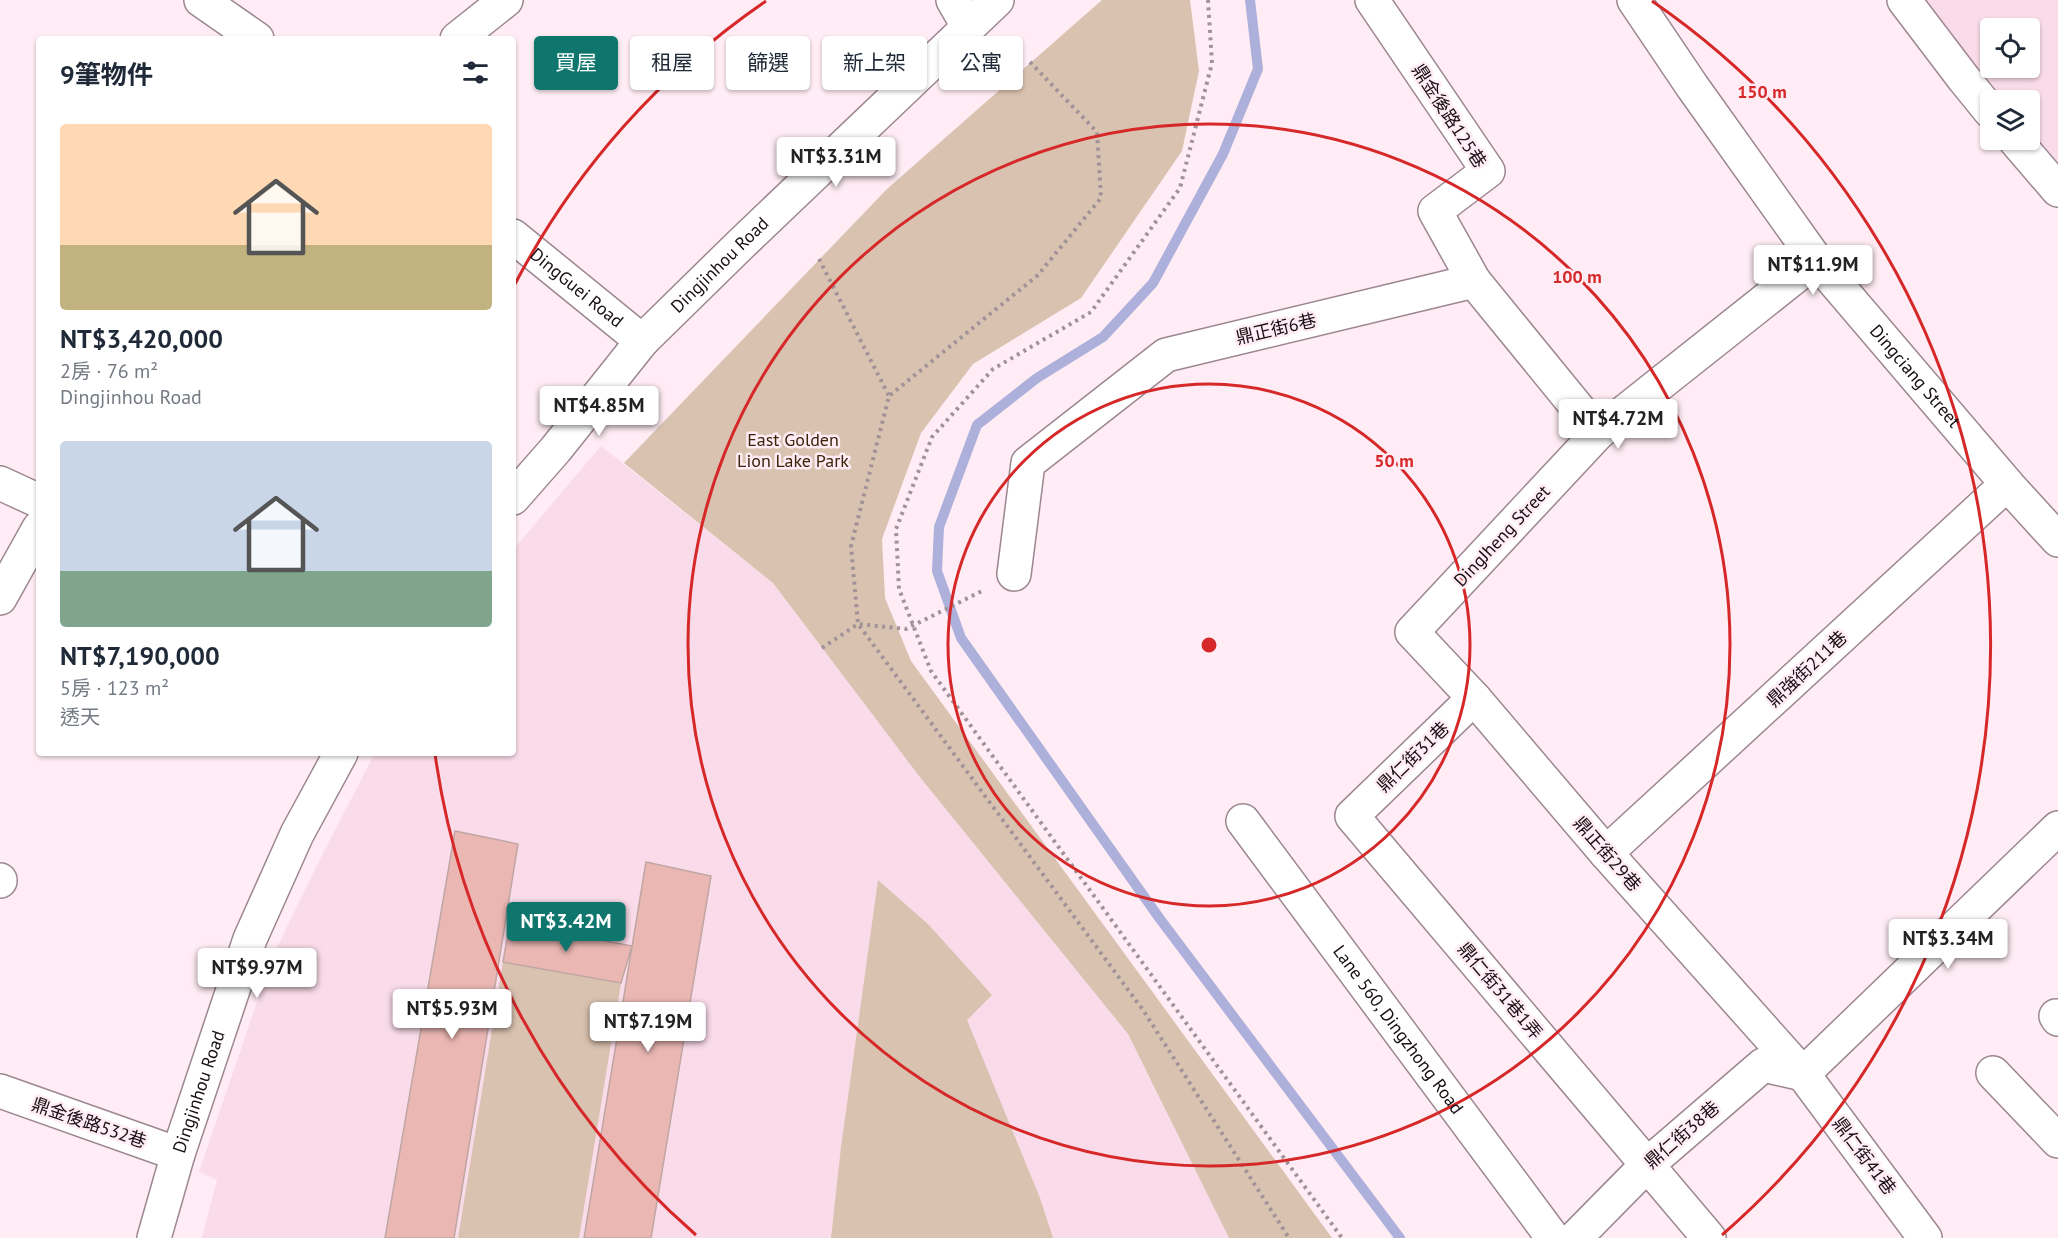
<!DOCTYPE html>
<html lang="zh-TW">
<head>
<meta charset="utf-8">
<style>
  body { margin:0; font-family:"PT Sans","Noto Sans TC",sans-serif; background:#f6f6f7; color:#1f2937; height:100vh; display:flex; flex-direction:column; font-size:22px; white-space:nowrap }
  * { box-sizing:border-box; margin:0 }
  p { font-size:20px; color:#747a83 }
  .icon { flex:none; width:33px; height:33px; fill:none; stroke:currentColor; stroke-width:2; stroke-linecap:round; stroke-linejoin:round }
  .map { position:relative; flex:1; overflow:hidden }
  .details { position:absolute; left:36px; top:36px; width:480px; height:720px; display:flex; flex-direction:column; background:#fff; border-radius:6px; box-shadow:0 2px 4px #0004 }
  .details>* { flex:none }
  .hud { position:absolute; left:534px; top:36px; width:570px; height:54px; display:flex; gap:12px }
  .fabs { position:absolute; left:1980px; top:18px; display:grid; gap:12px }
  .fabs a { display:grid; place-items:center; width:60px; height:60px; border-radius:6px; background:#fff; box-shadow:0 2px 4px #0004; font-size:30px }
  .price { position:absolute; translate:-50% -51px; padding:0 14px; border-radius:6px; background:#fff; color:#222; font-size:20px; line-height:39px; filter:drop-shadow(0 2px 3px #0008) }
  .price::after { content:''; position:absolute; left:50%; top:36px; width:18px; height:14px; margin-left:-9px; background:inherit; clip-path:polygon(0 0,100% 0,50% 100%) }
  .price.current { background:#0f766e; color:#fff }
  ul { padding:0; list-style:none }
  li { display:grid; align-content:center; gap:12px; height:318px; padding:0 24px }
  li span { display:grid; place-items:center; height:186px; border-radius:6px; color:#555 }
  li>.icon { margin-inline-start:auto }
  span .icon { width:108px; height:108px; fill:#fffc; stroke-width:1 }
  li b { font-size:26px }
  h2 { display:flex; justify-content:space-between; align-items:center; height:72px; padding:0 24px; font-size:26px }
  .pill { padding:0 21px; border-radius:6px; background:#fff; box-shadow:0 2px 4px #0004; font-size:21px; line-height:54px }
  .pill.current { background:#0f766e; color:#fff }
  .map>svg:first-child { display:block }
  .built { fill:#fadbe9; fill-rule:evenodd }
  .green { fill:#dac2b0 }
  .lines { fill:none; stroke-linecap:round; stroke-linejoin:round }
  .stream { stroke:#acb0db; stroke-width:10 }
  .building { fill:#ebb7b3; stroke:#bea6a3; stroke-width:1.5 }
  .minor-casing { stroke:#9c8790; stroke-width:36 }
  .path { stroke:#a19299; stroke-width:4; stroke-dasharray:3 4.5; stroke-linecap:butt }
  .minor { stroke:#fff; stroke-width:33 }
  .ring { fill:none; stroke:#d62828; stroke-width:3 }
  .labels { text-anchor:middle; stroke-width:5; stroke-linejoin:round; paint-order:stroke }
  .street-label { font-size:18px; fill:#170f13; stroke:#ffecf4 }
  .park-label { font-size:18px; fill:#3d220a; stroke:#ffecf4 }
  .centre { fill:#d62828; stroke:#ffecf4; stroke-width:3 }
  .ring-label { font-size:18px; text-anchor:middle; font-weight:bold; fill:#d62828; stroke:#ffecf4; stroke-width:5; stroke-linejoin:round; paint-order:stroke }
</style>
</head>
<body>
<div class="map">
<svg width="2058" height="1238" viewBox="0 0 2058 1238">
  <rect width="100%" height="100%" fill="#ffecf4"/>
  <path class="built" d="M1895 0H2058V201L2030 140V100H1990ZM1990 28H2030V68H1990Z
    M601 446 773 583 919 776 1128 1034 1229 1238H202L217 1180 199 1172 272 958 319 861 375 753H513V550Z"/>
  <path class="green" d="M1102 0H1190L1199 71 1182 151 1081 298 973 364 921 433 882 539 885 598 911 661 1332 1238H1229L1128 1034 919 776 773 583 624 463 887 189Z
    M878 880 929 925 992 995 967 1020 1040 1198 1053 1238H831L841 1147Z
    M503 962 621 983 579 1238H458Z"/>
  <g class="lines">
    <path class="stream" d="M1250 0 1258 69 1223 154 1153 283 1103 337 1037 378 977 425 939 527 937 571 961 638 1160 919 1400 1238"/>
  </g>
  <path class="building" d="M455 831 518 844 454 1238H385Z
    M646 862 711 876 651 1238H584Z
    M510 922 632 946 621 983 503 962Z"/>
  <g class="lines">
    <defs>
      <g id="minor">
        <path d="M201 0 257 39"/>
        <path d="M953 0 968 26"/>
        <path d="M1372 0 1488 171 1435 211 1474 281"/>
        <path id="s1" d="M1634 0 1692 86 1816 260 2007 484 2058 540"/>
        <path d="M1904 0 1964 79 1990 111"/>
        <path d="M457 39 506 0"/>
        <path d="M2015 140 2058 190"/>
        <path id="s2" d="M513 236 642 341"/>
        <path d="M1816 260 1598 433 1412 632 1474 698 1606 853 1803 1074 1925 1238"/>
        <path d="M0 483 39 501"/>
        <path id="s3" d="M513 498 556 449 642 341 741 244 997 0"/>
        <path d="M1014 574 1028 463 1166 355 1474 281 1598 433"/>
        <path d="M0 598 39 528"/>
        <path d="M1474 698 1352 816 1709 1238"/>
        <path id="s4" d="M1243 821 1553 1238"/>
        <path d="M1606 853 2007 484"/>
        <path d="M0 880V881"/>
        <path d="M2056 1016 2058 1019"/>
        <path d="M1993 1073 2058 1141"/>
        <path d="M1803 1074 2058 828"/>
        <path d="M0 1091 178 1154"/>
        <path id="s5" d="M154 1238 178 1154 250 939 297 834 341 753"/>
        <path d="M1575 1238 1647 1165 1763 1065 1803 1074"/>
      </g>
    </defs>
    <use href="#minor" class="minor-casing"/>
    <path class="path" d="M1208 0 1212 63 1180 188 1091 312 993 369 932 437 896 529 899 589 931 671 1342 1238
      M1030 62 1097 132 1101 198 1038 275 889 396 851 546 858 624 1143 1010 1289 1238
      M819 259 889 396
      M822 648 858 624 906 629 984 590"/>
    <use href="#minor" class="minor"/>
  </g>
  <g class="ring">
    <circle cx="1209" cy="645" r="261"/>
    <circle cx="1209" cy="645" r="521"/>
    <path d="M696 1235A782 782 0 0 1 435 754M515 284A782 782 0 0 1 766 1M1652 1A782 782 0 0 1 1722 1235"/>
  </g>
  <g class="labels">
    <g class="street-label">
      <text transform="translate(1449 116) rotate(57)" y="6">鼎金後路125巷</text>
      <text dy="6" stroke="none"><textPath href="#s3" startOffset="312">Dingjinhou Road</textPath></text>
      <text dy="6" stroke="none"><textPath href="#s2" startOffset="82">DingGuei Road</textPath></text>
      <text transform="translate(1276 329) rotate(-13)" y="6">鼎正街6巷</text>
      <text dy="6" stroke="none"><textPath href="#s1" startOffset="470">Dingciang Street</textPath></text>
      <text transform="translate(1502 536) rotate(-47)" y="6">DingJheng Street</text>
      <text transform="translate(1807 669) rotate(-43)" y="6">鼎強街211巷</text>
      <text transform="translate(1413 757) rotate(-44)" y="6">鼎仁街31巷</text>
      <text transform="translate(1607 854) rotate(49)" y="6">鼎正街29巷</text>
      <text transform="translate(1500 991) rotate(50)" y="6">鼎仁街31巷1弄</text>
      <text dy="6" stroke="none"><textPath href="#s4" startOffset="260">Lane 560, Dingzhong Road</textPath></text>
      <text dy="6" stroke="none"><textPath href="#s5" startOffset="153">Dingjinhou Road</textPath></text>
      <text transform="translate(89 1123) rotate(19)" y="6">鼎金後路532巷</text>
      <text transform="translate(1682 1135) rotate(-41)" y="6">鼎仁街38巷</text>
      <text transform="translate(1864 1156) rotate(53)" y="6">鼎仁街41巷</text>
    </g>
    <g class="park-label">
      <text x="793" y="446">East Golden<tspan x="793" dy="21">Lion Lake Park</tspan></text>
    </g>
  </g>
  <circle cx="1209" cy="645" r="9" class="centre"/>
  <g class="ring-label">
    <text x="1762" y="98">150 m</text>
    <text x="1577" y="283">100 m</text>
    <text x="1394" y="467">50 m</text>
  </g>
</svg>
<div class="fabs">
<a><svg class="icon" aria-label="locate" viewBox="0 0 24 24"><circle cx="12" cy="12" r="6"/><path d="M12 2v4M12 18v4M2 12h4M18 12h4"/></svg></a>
<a><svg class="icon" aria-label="layers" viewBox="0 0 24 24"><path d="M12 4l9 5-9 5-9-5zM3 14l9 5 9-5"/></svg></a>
</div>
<b class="price" style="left:836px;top:188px">NT$3.31M</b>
<b class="price" style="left:1813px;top:296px">NT$11.9M</b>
<b class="price" style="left:599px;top:437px">NT$4.85M</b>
<b class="price" style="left:1618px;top:450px">NT$4.72M</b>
<b class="price current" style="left:566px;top:953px">NT$3.42M</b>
<b class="price" style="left:1948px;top:970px">NT$3.34M</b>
<b class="price" style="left:257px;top:999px">NT$9.97M</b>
<b class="price" style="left:452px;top:1040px">NT$5.93M</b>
<b class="price" style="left:648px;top:1053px">NT$7.19M</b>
<div class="hud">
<a class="pill current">買屋</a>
<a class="pill">租屋</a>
<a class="pill">篩選</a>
<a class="pill">新上架</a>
<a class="pill">公寓</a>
</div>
<section class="details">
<h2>9筆物件<svg class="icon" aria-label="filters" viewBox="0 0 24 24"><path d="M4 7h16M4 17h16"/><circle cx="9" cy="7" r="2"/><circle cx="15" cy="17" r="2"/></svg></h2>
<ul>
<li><span style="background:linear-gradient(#ffd9b3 65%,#c2b280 0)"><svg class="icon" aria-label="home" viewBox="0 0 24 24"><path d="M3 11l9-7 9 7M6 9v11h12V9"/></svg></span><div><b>NT$3,420,000</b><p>2房 · 76 m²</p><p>Dingjinhou Road</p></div></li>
<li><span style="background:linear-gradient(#c9d6e8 70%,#7fa58c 0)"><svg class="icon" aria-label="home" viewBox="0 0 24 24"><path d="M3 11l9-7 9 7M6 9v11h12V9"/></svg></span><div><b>NT$7,190,000</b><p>5房 · 123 m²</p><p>透天</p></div></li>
</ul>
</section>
</div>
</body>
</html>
